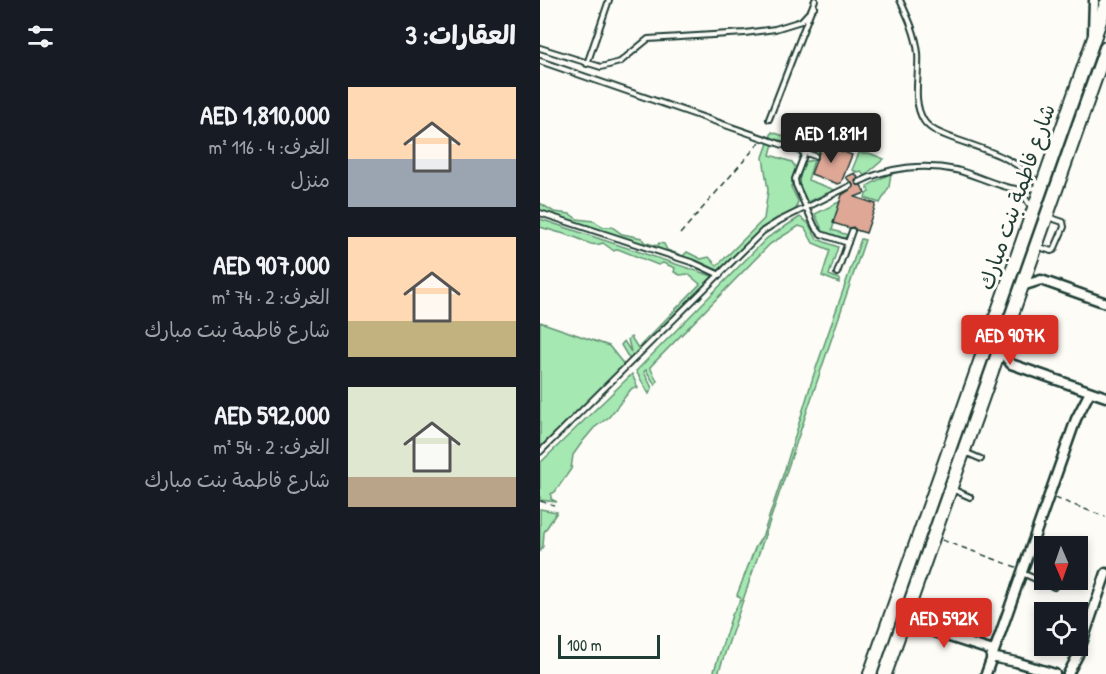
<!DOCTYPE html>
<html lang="ar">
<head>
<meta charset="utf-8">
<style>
  body { margin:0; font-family:"Patrick Hand","Playpen Sans Arabic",sans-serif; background:#20242c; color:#f1f3f6; direction:rtl; height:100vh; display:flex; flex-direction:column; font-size:22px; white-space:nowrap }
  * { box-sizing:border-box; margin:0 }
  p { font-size:20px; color:#9ea1a6 }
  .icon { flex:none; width:33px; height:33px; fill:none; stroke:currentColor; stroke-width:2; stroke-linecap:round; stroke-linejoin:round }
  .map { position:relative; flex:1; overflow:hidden; direction:ltr }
  .side { display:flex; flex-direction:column; background:#171b24; width:540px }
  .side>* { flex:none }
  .needle { width:39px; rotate:178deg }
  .tools { position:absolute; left:494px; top:536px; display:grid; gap:12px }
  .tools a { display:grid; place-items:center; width:54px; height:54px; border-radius:0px; background:#171b24; box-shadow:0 3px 9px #0003; font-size:30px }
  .scale { position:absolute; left:18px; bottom:15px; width:102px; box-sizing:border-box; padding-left:6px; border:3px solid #1f3d34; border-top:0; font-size:16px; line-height:21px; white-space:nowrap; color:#1f3d34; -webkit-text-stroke:4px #fdfcf7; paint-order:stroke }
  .price { position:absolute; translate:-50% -51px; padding:0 14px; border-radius:6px; background:#d93025; color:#fff; font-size:20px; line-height:39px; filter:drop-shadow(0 2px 3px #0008) }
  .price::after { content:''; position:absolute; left:50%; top:36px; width:18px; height:14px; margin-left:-9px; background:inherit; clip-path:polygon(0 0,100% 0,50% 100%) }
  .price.on { background:#222; color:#fff }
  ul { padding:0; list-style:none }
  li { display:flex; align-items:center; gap:18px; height:150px; padding:0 24px }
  li span { display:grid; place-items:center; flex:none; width:168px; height:120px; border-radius:0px; color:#555 }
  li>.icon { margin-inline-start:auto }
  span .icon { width:72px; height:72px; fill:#fffc; stroke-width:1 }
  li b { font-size:26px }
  h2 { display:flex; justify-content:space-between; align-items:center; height:72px; padding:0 24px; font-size:26px }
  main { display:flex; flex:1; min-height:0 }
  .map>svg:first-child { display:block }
  .green { fill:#a5e8b2; stroke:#629273; stroke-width:1.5 }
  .building { fill:#dea796; stroke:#1f3d34; stroke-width:1.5 }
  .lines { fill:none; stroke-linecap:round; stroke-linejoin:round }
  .lane-casing { stroke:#1f3d34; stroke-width:8 }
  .street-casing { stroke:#1f3d34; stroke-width:13 }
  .secondary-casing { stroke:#1f3d34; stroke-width:16 }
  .path { stroke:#1f3d34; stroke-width:1.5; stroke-dasharray:6 4.5; stroke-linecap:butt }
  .lane { stroke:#fdfcf7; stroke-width:4 }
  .street { stroke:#fdfcf7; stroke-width:8 }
  .secondary { stroke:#fdfcf7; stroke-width:12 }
  .labels { text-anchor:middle; stroke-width:6; stroke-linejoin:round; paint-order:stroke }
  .street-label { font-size:21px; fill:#1f3d34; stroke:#fdfcf7 }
</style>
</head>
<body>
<main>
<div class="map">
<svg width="566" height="674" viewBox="0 0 566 674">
  <rect width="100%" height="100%" fill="#fdfcf7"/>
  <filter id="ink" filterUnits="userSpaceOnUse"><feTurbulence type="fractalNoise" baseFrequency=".0167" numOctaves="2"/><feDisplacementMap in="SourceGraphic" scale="12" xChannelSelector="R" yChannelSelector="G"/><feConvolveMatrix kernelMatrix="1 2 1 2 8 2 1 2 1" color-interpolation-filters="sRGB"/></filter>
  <g filter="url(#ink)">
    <path class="green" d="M232 132 279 148 277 156 234 140 230 155 252 162 256 168 251 187 258 201 256 210 228 224 181 271 0 211V203L14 212 30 214 37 219 54 221 63 227H72L82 234 102 238 104 242 117 246 119 243 124 244 127 250 143 256 147 252 161 259 169 257 177 266 224 219 228 190 223 157Z
      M319 153H329L344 159 324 176 321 171 318 172 312 170Z
      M274 160 268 180 295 190 267 202 258 184 264 162Z
      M351 173 349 187 340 203 325 198 326 194 329 192 327 186Z
      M301 201 292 230 308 235 302 240 284 234 275 214Z
      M260 217 268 223 277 239 298 247 289 275 299 279V283L282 276 290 250 273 243 265 228 259 226 230 244 110 367 117 381 115 385 106 370 104 372 112 388 109 394 96 371 227 238Z
      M0 219 175 277 91 362 81 345 84 341 91 352 88 339 91 337 98 348 160 284 148 274 140 275 134 272 135 268 123 263 118 265 78 249 74 251 63 243C51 248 45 240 34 237 23 233 12 231 0 227Z
      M321 239 325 240 178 674H173L192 615 201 599 197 595 215 548 223 535 245 469 274 374Z
      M0 322 69 346 85 366 0 447Z
      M92 374 98 388H92L69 417 54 428 43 441 33 455 31 469 15 492 11 494V499L17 502 0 500V463Z
      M0 509 17 512 4 532 3 546 0 552Z"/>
    <path class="building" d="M282 144 312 155 301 183 298 184 271 174Z
      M315 173 318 178 315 181 316 184 321 185 325 193 315 197 336 204 326 233 316 230 313 227 309 228 293 223 302 195 314 187 306 177Z"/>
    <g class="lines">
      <defs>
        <path id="lane" d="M360 0C368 17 376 34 378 53 380 75 371 100 384 121 391 131 404 135 415 139 445 150 481 159 499 186
          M0 48 61 67 80 62 108 39 205 33 235 29 261 21 274 7
          M0 61 275 156
          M47 64 69 0
          M229 119 275 0
          M265 153 255 179 256 185 275 227 281 234 308 243
          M319 182C349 167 384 163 416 170 439 175 475 197 497 187
          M481 191 491 207
          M0 213 154 263 180 275
          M500 247 511 251 514 250 524 227 523 222 508 217
          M297 273 312 231
          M0 452 223 231 239 221 310 186
          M427 453 441 459
          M414 490 430 497
          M482 573 514 587"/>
        <path id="street" d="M553 33 554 0
          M482 286 501 280 566 303
          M461 345 464 355 471 364 566 397
          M363 622 453 651
          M451 657 476 662 515 674
          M446 674 536 419 550 392
          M528 674 538 655 566 573"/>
        <path id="secondary" d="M330 674 566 4
          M345 674 566 48"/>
      </defs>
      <use href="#lane" class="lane-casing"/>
      <use href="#street" class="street-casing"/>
      <use href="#secondary" class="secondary-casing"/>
      <path class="path" d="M140 234 220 142
        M515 498 566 517
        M0 501 14 505
        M402 540 476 567"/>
      <use href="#lane" class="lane"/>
      <use href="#street" class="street"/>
      <use href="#secondary" class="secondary"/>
    </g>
  </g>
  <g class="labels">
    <g class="street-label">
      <text transform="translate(477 197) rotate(-71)" y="7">شارع فاطمة بنت مبارك</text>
    </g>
  </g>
</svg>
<div class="tools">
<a><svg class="needle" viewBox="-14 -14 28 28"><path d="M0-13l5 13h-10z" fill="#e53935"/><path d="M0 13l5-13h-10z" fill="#9ea1a6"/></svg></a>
<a><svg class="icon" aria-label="locate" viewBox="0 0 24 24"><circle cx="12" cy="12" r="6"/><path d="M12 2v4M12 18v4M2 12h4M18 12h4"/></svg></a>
</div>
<div class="scale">100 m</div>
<b class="price on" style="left:291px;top:164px">AED 1.81M</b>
<b class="price" style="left:470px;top:366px">AED 907K</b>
<b class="price" style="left:404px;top:649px">AED 592K</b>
</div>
<section class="side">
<h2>العقارات: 3<svg class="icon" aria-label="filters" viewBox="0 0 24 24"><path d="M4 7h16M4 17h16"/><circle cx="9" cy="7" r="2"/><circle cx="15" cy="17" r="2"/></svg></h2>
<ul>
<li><span style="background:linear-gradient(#ffd9b3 60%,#9aa5b1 0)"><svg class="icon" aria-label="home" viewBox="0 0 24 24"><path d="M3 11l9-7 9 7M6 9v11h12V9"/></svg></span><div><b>AED 1,810,000</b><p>الغرف: 4 · 116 m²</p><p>منزل</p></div></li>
<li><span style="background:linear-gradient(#ffd9b3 70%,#c2b280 0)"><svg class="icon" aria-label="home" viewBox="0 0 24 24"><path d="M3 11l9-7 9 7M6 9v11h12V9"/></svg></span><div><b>AED 907,000</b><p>الغرف: 2 · 74 m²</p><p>شارع فاطمة بنت مبارك</p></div></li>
<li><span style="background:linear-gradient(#dfe7d0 75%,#b9a48a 0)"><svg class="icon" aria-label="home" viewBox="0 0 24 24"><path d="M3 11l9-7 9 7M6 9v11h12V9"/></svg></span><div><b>AED 592,000</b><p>الغرف: 2 · 54 m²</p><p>شارع فاطمة بنت مبارك</p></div></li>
</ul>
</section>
</main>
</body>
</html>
